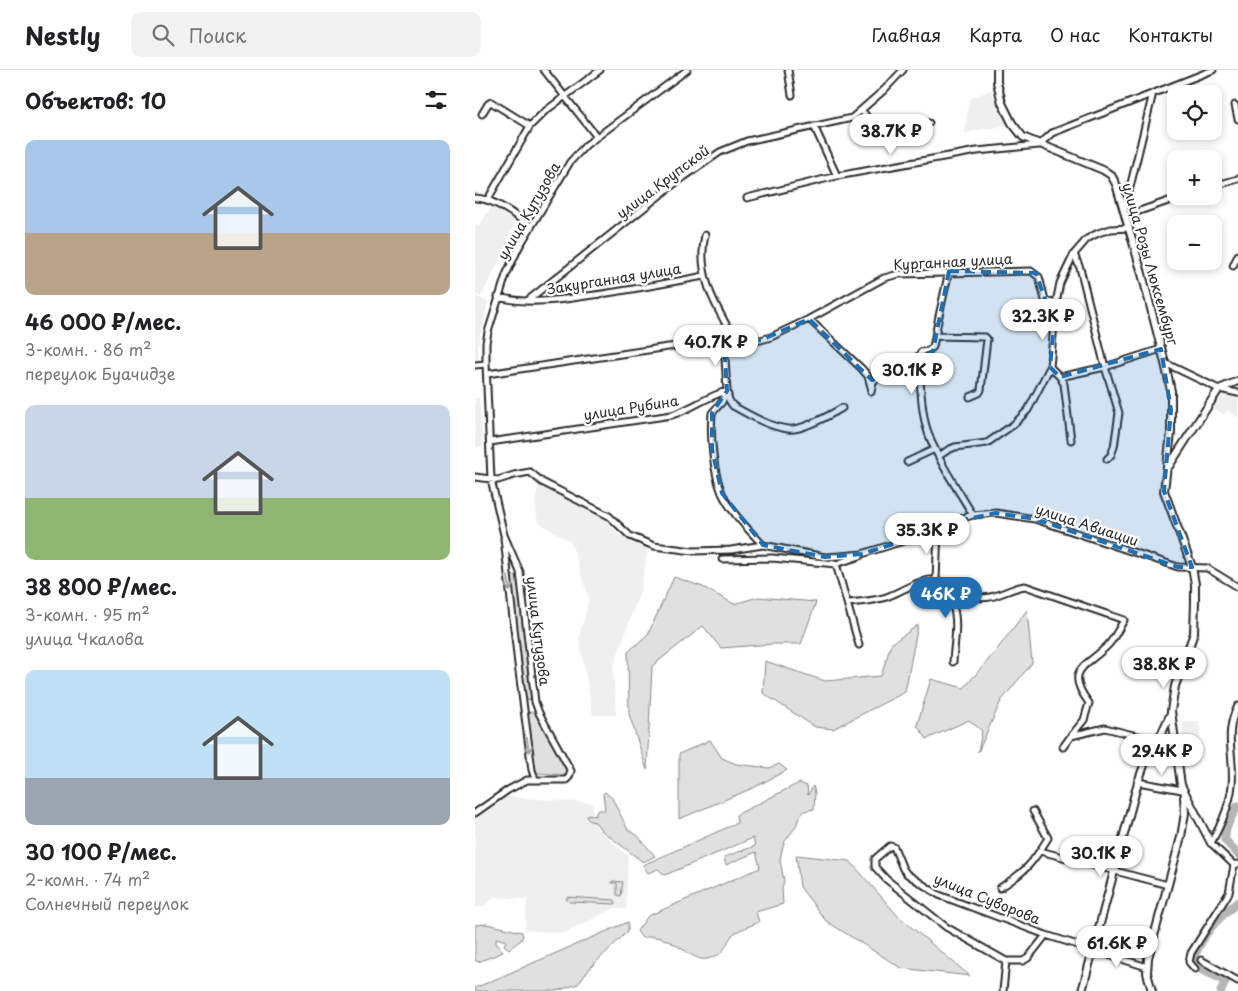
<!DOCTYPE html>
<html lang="ru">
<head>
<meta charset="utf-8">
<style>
  body { margin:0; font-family:"Playpen Sans",sans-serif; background:#f2f2f2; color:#202124; height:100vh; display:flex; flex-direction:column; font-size:19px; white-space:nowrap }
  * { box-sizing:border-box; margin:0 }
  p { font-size:16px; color:#757577 }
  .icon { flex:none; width:28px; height:28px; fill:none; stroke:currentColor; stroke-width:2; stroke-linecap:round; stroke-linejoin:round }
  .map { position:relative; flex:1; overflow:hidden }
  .drawer { display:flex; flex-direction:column; background:#fff; width:475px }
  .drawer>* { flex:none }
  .fabs { position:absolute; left:692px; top:15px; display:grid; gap:10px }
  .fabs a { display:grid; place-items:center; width:55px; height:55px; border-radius:10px; background:#fff; box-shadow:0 2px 8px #0003; font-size:25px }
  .price { position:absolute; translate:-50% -42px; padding:0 11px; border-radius:18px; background:#fff; color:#222; font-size:16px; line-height:32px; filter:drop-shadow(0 1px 2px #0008) }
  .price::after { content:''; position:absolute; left:50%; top:30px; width:15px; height:11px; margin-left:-8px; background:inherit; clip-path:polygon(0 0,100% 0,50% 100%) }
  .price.current { background:#1f6fb2; color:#fff }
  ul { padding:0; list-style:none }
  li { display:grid; align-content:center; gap:10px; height:265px; padding:0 25px }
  li span { display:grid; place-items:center; height:155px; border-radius:10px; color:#555 }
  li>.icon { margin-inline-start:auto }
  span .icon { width:90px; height:90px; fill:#fffc; stroke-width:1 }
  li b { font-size:21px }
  h2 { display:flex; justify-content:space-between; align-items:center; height:60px; padding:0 25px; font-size:21px }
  header { display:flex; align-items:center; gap:30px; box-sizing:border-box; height:70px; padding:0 25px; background:#fff; border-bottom:1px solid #e0e0e0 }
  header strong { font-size:24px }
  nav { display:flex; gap:28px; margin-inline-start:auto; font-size:18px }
  .search { width:350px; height:45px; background:#f2f2f2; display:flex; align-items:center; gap:12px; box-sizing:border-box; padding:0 18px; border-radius:10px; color:#757577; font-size:19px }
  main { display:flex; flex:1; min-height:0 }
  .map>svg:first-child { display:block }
  .built { fill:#efefef }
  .green { fill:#e0e0e0; stroke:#868686 }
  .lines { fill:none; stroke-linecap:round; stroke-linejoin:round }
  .river { stroke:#b6b6b6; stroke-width:9 }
  .minor-casing { stroke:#2b2b2b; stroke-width:9 }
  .tertiary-casing { stroke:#2b2b2b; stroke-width:10 }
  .minor { stroke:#fff; stroke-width:5 }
  .tertiary { stroke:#fff; stroke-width:6 }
  .oneway { stroke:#a0a0a0 }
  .marked { fill:#1f6fb2; fill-opacity:0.2; stroke:#1f6fb2; stroke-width:4; stroke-dasharray:10 6; stroke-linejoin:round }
  .labels { text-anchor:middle; stroke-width:4.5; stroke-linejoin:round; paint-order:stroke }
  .street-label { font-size:14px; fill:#2b2b2b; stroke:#fff }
</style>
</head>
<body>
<header>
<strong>Nestly</strong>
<div class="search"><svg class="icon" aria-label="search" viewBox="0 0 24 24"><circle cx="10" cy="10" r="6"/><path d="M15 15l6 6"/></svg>Поиск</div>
<nav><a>Главная</a><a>Карта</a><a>О нас</a><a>Контакты</a></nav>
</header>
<main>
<section class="drawer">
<h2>Объектов: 10<svg class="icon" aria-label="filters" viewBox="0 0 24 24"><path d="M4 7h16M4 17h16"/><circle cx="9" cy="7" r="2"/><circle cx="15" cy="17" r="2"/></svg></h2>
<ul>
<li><span style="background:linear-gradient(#a9c7e8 60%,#b9a48a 0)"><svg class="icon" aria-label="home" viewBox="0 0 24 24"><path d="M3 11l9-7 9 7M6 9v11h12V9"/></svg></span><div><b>46 000 ₽/мес.</b><p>3-комн. · 86 m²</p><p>переулок Буачидзе</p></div></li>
<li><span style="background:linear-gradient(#c9d6e8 60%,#8fb573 0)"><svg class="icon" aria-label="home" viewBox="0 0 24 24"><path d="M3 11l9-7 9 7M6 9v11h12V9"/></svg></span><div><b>38 800 ₽/мес.</b><p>3-комн. · 95 m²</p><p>улица Чкалова</p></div></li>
<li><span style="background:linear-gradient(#bfe0f5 70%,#9aa5b1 0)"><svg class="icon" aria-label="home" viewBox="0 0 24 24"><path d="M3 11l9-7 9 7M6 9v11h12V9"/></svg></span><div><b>30 100 ₽/мес.</b><p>2-комн. · 74 m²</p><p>Солнечный переулок</p></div></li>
</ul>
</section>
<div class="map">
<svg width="763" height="921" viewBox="0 0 763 921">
  <rect width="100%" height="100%" fill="#fff"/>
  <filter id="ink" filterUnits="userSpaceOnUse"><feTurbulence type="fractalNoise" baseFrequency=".02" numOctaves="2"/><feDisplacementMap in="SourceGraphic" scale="10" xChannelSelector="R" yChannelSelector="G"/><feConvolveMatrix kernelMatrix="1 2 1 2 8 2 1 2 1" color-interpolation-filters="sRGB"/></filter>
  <g filter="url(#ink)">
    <path class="built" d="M516 20 533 55 490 63 494 29Z
      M16 137 40 151V154L33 167 34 171 6 227 0 224V154L4 156Z
      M0 226 13 232 3 276 4 291H0Z
      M750 322 763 326V348L752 340 749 345 737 337 746 324Z
      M0 328H4L8 377H0Z
      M64 412 129 448 144 465 173 479 166 518 138 598 141 645H118L104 568 114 529 96 472 63 452 60 433Z
      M707 651H724L725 669 708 670Z
      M25 726 117 733 121 757 153 786 151 839 140 838 89 863 50 860 52 829 20 827 7 837H0V744Z"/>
    <path class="green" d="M42 505 58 628 53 630 50 629 35 506Z
      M199 507 228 517 259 534 283 527 341 532 326 574H297L246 578 228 556 177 596 172 700 154 644 153 582 173 564Z
      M552 540 557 593 526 631 503 682 507 661 494 650 452 669 442 655 456 609 489 618 520 582Z
      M443 555 430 622 358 659 340 657 288 623 290 591 350 611 406 606 416 574Z
      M55 642H60L62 644 91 699V704L89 705 63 703 60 701 51 646Z
      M235 670 247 688 261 694 294 698 304 694 312 700 278 718 204 749V684Z
      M324 713 332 716 333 725 338 716 340 723 339 739 329 741 324 748 320 758 310 771 307 780 305 790 309 811 307 818 308 834 281 842 284 852C276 856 265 859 258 864 257 865 255 869 254 870 248 882 245 886 232 889 216 893 195 860 167 868L162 861 173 846 285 798 281 782 251 795 249 787 280 776 278 768 190 805 183 799 173 803 168 795 262 753 261 745Z
      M130 722 137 728 153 760 162 765 180 786 168 792 126 760 120 752 115 751 111 747 113 744 121 746V742L124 740H130L128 724Z
      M321 785 375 791 423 846 495 906 426 898 351 851 325 817Z
      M137 811 148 812 146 826 142 825V813H137Z
      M92 827 140 830 141 833 140 834 94 832 91 829Z
      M153 852V861L116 897 103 914 82 921H0V918Z
      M12 854 47 862 48 866 46 870 34 879 29 875 31 871 21 868V873L28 881 26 883 3 892 0 890V855Z"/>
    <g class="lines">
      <path class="river" d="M763 736C756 746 749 758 750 770L763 784
        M746 921 750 912 745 908 727 900 717 891C730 861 738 852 763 832"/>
      <defs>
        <path id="minor" d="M69 0 122 67
          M313 0 317 25
          M760 35 763 49
          M387 41C391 45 395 52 400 56 413 66 439 56 454 53
          M7 44 13 34 16 32 55 56
          M339 56 362 106
          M739 116 763 109
          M0 128C22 129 38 145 56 156
          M272 128 362 106 502 81 564 75 577 63 738 0
          M13 129 55 56 69 42 125 0
          M649 142 678 23
          M650 146 708 126
          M230 165C221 205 241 237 260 270
          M599 184 605 198 630 297 644 343 639 377 636 385 632 389
          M758 196 763 185
          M474 201 464 246 458 277 453 281 446 282 443 287C446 309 445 334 451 356 458 383 483 420 498 445
          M23 227C50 234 77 231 104 227 146 222 187 214 229 206
          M52 231 199 114 245 82 272 71 377 48 409 20 428 0
          M334 249 386 298 393 306 396 317
          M460 266 510 267 512 269 506 320 504 323 495 327
          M249 271 252 321 247 332 237 343C235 366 238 401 247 423 256 443 274 460 288 475
          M690 293 744 319 763 323
          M0 295 11 294
          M575 297 585 307 589 314 596 370
          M12 304 193 277 260 270H286L296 267 334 249 409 208 424 204 556 201 564 207 570 230 581 233
          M585 307 630 297 686 279
          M396 322 398 312C409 299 429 305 445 303
          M15 372 197 345C217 339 232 326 252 321L254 330 258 336C275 345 294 357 313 359 327 361 355 345 367 338
          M464 386 473 380 480 377 512 373 538 355 553 340 575 297 581 233 585 213 599 184 612 169 623 163 636 159 654 158
          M432 392 460 379
          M0 407 23 410 39 405 55 402 67 412 134 446 155 466 179 476 218 481 256 480 288 475 350 487 365 486 387 484 463 460 469 454 498 445 521 443 560 449 703 497 732 498 763 517
          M29 468 43 594 57 700 60 709
          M247 489 297 488 361 494 385 486
          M361 494 384 575
          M461 510 463 460
          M448 513C491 523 480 559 478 592
          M372 533C386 532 401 531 414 526 427 521 440 512 454 510 470 509 486 523 501 527 518 531 534 518 550 516L649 550C644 558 640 567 634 574 614 596 587 598 614 633L609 650 596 666
          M763 636C748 663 760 686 757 715 755 736 746 755 736 773L759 795 763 794
          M588 677 596 666 630 658 683 671
          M663 712 707 720
          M0 743 33 720 52 710H91L94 707 96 701 64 643 60 632 45 502 29 465 16 409 11 294V273L13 262 31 205 44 177 95 92 111 75 212 0
          M565 781 693 815
          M525 818C551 801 557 794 573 768L558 741
          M571 865 553 888 548 891H531L471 857 411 809 400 797V789L415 776 419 777 428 799 432 804 464 825 571 865 672 897
          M726 890 763 911
          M720 899 714 892 716 883 754 823 759 795
          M528 921 531 891"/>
        <path id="tertiary" d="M522 0V12L527 33 537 53 548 67 628 100 636 105 641 114 666 200 690 293 696 321V363L689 421 717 497 720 514V532L719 563 700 616 696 641 706 715 736 773
          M694 396 744 319 763 311
          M607 921 663 712 671 690 683 671 696 643
          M677 921 672 903 673 888 706 767 710 743 709 727"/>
      </defs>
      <use href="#minor" class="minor-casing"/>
      <use href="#tertiary" class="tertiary-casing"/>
      <use href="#minor" class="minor"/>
      <use href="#tertiary" class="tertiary"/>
    </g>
    <defs><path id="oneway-shaft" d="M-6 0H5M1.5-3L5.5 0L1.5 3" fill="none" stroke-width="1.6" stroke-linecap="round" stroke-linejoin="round" transform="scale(1.25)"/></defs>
    <g class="oneway">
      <use href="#oneway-shaft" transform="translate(34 514) rotate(82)"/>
      <use href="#oneway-shaft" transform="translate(53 675) rotate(82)"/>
    </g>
  </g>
  <path class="marked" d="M474 201 561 203 571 232 581 233 575 297 585 307 686 279 696 340 689 421 717 497H703L560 449 521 443 469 454 463 460 387 484 350 487 288 475 247 423 237 380V343L252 321 249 271 286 270 334 249 397 310 416 303H445L443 287 458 281Z"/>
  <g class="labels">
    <g class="street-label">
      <text transform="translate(188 112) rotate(-37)" y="5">улица Крупской</text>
      <text transform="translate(54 141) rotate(-60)" y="5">улица Кутузова</text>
      <text transform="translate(478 192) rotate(-3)" y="5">Курганная улица</text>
      <text transform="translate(675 194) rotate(74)" y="5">улица Розы Люксембург</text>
      <text transform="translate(139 209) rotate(-9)" y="5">Закурганная улица</text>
      <text transform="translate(156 338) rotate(-9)" y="5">улица Рубина</text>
      <text transform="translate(612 455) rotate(18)" y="5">улица Авиации</text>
      <text transform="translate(63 561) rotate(83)" y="5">улица Кутузова</text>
      <text transform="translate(512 829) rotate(22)" y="5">улица Суворова</text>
    </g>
  </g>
</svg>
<div class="fabs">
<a><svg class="icon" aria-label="locate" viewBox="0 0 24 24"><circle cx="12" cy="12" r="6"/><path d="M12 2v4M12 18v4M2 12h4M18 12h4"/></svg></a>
<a>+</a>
<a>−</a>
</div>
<b class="price" style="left:416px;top:86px">38.7K ₽</b>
<b class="price" style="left:568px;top:271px">32.3K ₽</b>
<b class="price" style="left:241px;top:297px">40.7K ₽</b>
<b class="price" style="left:437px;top:325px">30.1K ₽</b>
<b class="price" style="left:452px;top:485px">35.3K ₽</b>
<b class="price current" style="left:471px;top:549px">46K ₽</b>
<b class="price" style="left:689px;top:619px">38.8K ₽</b>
<b class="price" style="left:687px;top:706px">29.4K ₽</b>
<b class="price" style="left:626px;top:808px">30.1K ₽</b>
<b class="price" style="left:642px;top:898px">61.6K ₽</b>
</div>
</main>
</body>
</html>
